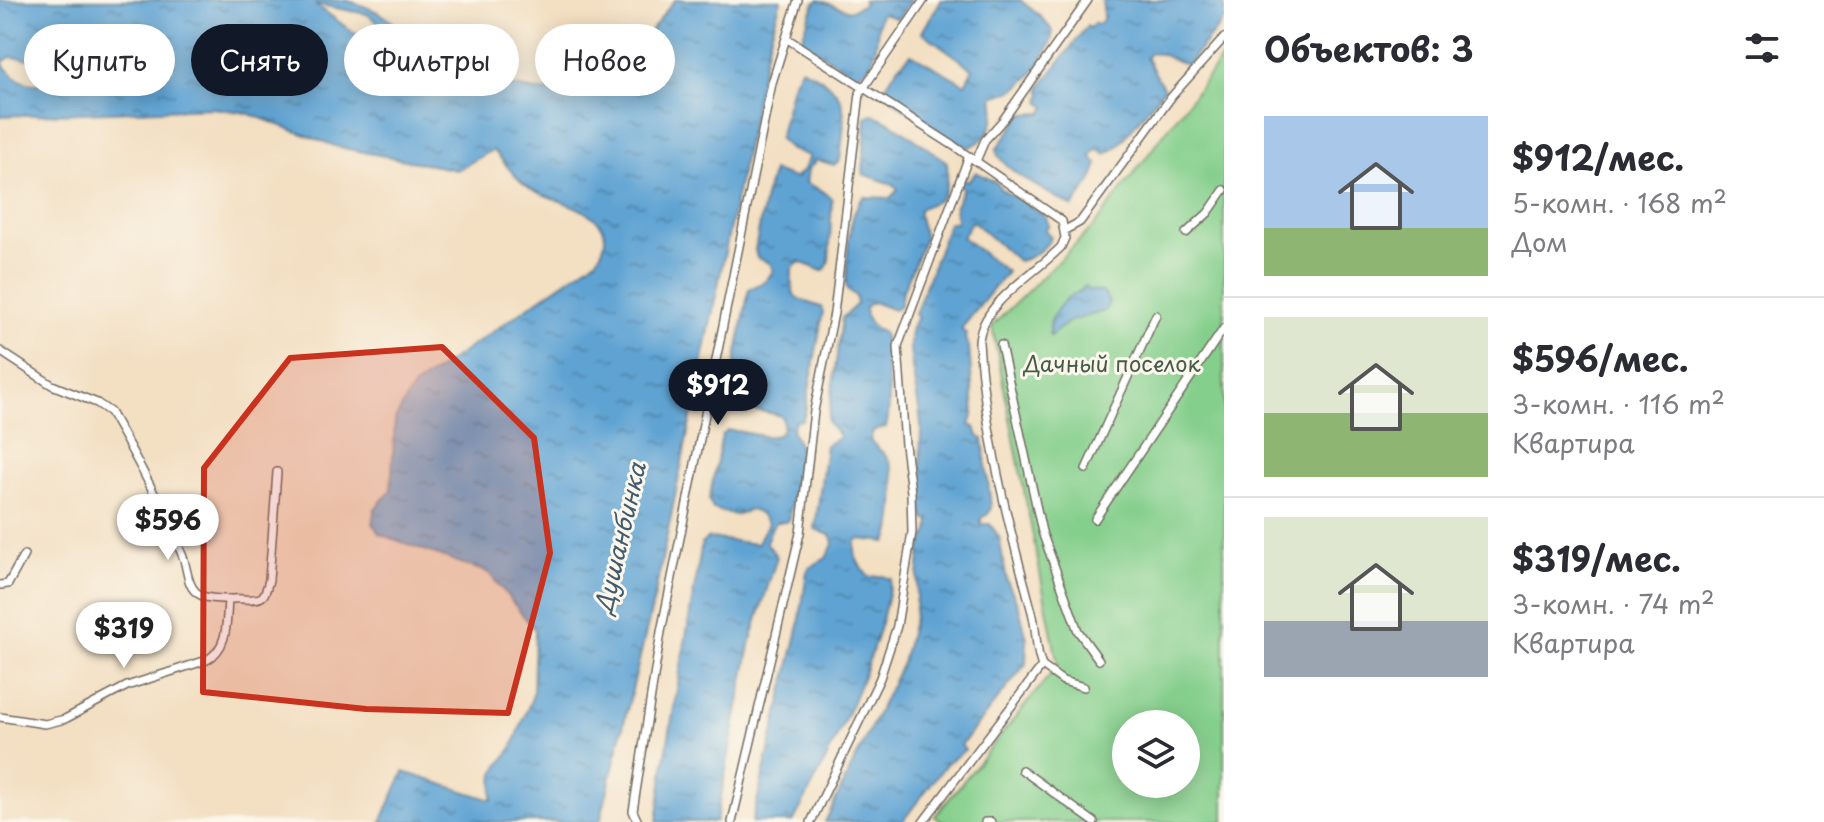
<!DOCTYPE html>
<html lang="ru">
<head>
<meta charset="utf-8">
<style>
  body { margin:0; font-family:"Playpen Sans",sans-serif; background:#f7f7f7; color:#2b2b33; height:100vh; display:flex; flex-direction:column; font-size:30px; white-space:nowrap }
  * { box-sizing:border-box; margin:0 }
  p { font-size:26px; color:#7c7c81 }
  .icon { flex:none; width:44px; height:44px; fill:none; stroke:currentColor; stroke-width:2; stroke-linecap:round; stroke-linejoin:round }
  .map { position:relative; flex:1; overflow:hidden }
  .details { display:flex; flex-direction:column; background:#fff; width:600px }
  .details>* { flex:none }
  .banner { position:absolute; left:24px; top:24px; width:760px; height:72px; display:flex; gap:16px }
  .tools { position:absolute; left:1112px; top:710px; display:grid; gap:16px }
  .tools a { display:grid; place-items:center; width:88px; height:88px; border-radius:50%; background:#fff; box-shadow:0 4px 20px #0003; font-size:40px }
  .price { position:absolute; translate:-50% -68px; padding:0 18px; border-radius:28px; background:#fff; color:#222; font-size:26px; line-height:52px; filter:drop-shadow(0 2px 4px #0008) }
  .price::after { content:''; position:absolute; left:50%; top:48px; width:24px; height:18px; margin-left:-12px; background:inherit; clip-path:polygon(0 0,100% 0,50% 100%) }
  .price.current { background:#111827; color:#fff }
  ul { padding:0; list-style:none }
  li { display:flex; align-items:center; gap:24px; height:200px; padding:0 40px }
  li+li { border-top:2px solid #e1e1e2 }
  li span { display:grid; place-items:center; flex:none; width:224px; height:160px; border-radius:0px; color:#555 }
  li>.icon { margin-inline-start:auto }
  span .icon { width:96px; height:96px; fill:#fffc; stroke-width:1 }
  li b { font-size:34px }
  h2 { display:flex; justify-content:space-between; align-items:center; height:96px; padding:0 40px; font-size:34px }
  .tag { padding:0 28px; border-radius:36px; background:#fff; box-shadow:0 4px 20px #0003; font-size:28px; line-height:72px }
  .tag.current { background:#111827; color:#fff }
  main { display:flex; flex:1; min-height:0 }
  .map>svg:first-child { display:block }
  .green { fill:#85cf8c; stroke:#587d5c; stroke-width:2; fill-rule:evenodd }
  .water { fill:url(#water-ripples); stroke:#45677f; stroke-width:2; fill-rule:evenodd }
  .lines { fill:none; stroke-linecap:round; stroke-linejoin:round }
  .minor-casing { stroke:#716a60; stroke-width:10 }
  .minor { stroke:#fff; stroke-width:7 }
  .marked { fill:#c8321e; fill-opacity:0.2; stroke:#c8321e; stroke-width:6; stroke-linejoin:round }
  .labels { text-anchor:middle; stroke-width:6; stroke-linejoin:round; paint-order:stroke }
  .park-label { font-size:22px; fill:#465c48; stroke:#fbf7ec }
  .water-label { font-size:24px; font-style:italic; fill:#405b6e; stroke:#fbf7ec }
</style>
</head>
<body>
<main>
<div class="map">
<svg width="1224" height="822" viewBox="0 0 1224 822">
  <defs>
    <pattern id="water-ripples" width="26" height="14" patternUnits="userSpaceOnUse" patternTransform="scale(2)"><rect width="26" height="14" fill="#5fa3d3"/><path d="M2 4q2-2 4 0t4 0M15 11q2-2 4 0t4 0" fill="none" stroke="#4f85ab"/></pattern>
  </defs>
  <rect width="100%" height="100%" fill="#fbf7ec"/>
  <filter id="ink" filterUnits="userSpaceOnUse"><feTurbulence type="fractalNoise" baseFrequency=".0125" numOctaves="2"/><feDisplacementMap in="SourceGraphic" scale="16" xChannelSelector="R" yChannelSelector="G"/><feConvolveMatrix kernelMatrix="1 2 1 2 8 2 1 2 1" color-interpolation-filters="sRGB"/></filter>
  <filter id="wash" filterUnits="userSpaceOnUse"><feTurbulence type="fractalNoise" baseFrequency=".006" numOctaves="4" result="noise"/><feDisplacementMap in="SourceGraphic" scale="32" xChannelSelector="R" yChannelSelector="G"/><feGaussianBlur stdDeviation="1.8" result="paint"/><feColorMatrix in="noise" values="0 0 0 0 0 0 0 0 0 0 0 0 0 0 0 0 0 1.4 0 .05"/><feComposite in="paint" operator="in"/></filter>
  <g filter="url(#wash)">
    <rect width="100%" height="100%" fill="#f3dfc2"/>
    <path class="green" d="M1224 55V822H942L935 816 1058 665 992 326 1094 226ZM1126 724H1186V784H1126Z"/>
    <path class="water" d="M0 0H347C360 5 375 9 386 17 401 28 414 42 430 51 487 83 563 115 620 66 642 47 656 22 675 0H781L765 56 654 599 600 822H381L404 772 492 800 494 773 513 746 533 695 535 630 489 573 379 534 373 523 374 510 391 490 395 419 413 387 596 260C632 211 552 204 528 187 514 178 505 162 493 150L457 170 338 147 247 113 214 108 0 116ZM315 4 367 14 392 34 416 61C378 54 345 26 315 4ZM10 57 65 62C47 92 22 90 2 63Z
      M819 0 849 11 864 4 863 0H912L897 19 883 13 880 15C874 38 882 64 855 76L801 40 815 2Z
      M941 0H1020L1040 16 1053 31C1051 52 1030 81 1012 91 1006 94 999 94 993 97 998 120 989 142 966 148L902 107 883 91 898 67 911 54 965 84 973 69 922 32Z
      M1102 0H1224V20L1187 65 1161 54 1151 53 1146 57 1164 89 1118 146 1106 154 1097 148 1091 157 1098 164 1092 180 1073 207C1054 195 1001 171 996 150L1022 114 1042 113 1046 107 1040 102 1042 94 1040 88 1087 26 1090 28 1094 23 1100 24 1104 17Z
      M801 68C854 92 845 111 840 160L834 165 817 160 808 169 806 183 823 191 832 199 829 262 826 268 822 271 800 262 792 268C791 301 792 297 821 307L823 312 805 413 802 420 795 421 792 430 799 446V455L789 518 786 522H777L772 527 766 542 777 557 751 640 716 822H657L664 766 702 543 708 538 757 544 768 523 761 514 750 510 735 515 713 509 709 500 722 435C728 431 727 430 735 431 748 431 790 450 782 417 767 408 737 415 729 397L749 289 765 282 773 271 770 263 757 258 755 250 765 197 773 171 794 178 803 171 810 156 791 150 779 139 792 85Z
      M872 114 892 123 947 162C948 173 948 193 937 201 931 205 924 205 919 210 918 221 923 228 925 238L902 293 900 305 894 310 873 302 865 307C865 321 871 326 883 333L885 342C885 371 893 400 886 427L873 431 870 440C875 447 883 451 888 459 898 474 895 526 887 542L859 539 856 541C852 556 859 566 869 577L883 576 891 579C877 661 833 749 793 822H752L799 625 807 572 809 568 826 558 834 543 832 536 815 529 826 445 840 437 828 422 842 318 857 304 855 295 848 291 846 284C847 263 847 211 864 197L890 198 898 190 892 184 863 174 866 117Z
      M976 172 997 183 1001 189 1045 216 1049 225 1045 230 1051 237C1047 248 1030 259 1018 261L972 221 962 237 1007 272 961 329 966 334 965 339 969 346 974 413 970 425 975 427 978 436 983 439 991 507 988 514 981 518V524H990L999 537 1007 581 1019 607 1027 638 1026 664 961 745 965 750 947 763 902 822H825L902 663 914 617 921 546 929 531 930 519 926 520 922 512C920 484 920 457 921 429 922 405 898 333 918 318L915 314 949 222 956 223 955 207 963 188 957 184 962 178 968 181Z
      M1085 286 1088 290 1103 292 1109 302 1105 311 1070 321 1050 336C1045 325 1059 304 1069 297 1076 292 1080 293 1085 286Z"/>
  </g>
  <g filter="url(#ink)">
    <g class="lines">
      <defs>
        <path id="minor" d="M798 0 786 38 954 146 1062 221 1065 238 1061 247C1035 274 981 303 979 342 985 435 1008 523 1032 612 1037 630 1035 650 1042 666
          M976 161 985 140 1003 120 1088 0
          M1065 230 1080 222 1172 96 1224 38
          M1186 233 1208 213 1224 190
          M1001 345 1042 532 1078 631 1099 660
          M0 351 52 385 97 403 110 412C137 459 163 507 183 557 187 567 187 585 196 592 207 602 231 598 244 599 264 600 264 598 269 580L277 472
          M1086 469 1156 315
          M1095 519 1224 328
          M0 585 8 584 24 555
          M0 717 45 724 65 719 127 686 207 660C229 647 226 622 228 600
          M1022 770 1094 822
          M638 822 633 811 661 632 772 83 786 38
          M732 822 800 533 814 411 834 313 860 93 924 0
          M811 822 880 678 897 626 912 532 911 492 905 445 898 346 969 156
          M923 822 1042 666 1063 681 1084 687
          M985 822H991"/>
      </defs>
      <use href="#minor" class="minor-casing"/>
      <use href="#minor" class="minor"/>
    </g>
  </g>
  <path class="marked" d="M442 347 534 438 550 553 508 713 366 709 203 692 204 468 290 358Z"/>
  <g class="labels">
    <g class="park-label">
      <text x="1112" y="372">Дачный поселок</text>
    </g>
    <g class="water-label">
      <text transform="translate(621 538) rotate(-77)" y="8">Душанбинка</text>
    </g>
  </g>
</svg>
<div class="tools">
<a><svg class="icon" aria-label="layers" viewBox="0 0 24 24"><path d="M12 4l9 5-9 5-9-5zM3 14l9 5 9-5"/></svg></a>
</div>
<b class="price current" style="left:718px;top:427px">$912</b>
<b class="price" style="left:168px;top:562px">$596</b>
<b class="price" style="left:124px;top:670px">$319</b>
<div class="banner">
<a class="tag">Купить</a>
<a class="tag current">Снять</a>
<a class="tag">Фильтры</a>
<a class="tag">Новое</a>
</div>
</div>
<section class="details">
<h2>Объектов: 3<svg class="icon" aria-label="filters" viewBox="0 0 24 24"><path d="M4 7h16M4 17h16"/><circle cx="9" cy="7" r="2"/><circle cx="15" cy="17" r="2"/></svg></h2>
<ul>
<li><span style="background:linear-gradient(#a9c7e8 70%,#8fb573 0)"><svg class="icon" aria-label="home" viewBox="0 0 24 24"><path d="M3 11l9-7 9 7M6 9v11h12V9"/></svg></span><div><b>$912/мес.</b><p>5-комн. · 168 m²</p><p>Дом</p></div></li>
<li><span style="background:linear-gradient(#dfe7d0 60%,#8fb573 0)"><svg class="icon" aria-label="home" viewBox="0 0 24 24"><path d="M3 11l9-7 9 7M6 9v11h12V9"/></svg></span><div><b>$596/мес.</b><p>3-комн. · 116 m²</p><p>Квартира</p></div></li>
<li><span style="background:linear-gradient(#dfe7d0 65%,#9aa5b1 0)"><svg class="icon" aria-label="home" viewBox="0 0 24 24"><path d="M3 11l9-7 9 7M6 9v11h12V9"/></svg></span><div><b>$319/мес.</b><p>3-комн. · 74 m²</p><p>Квартира</p></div></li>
</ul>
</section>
</main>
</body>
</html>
